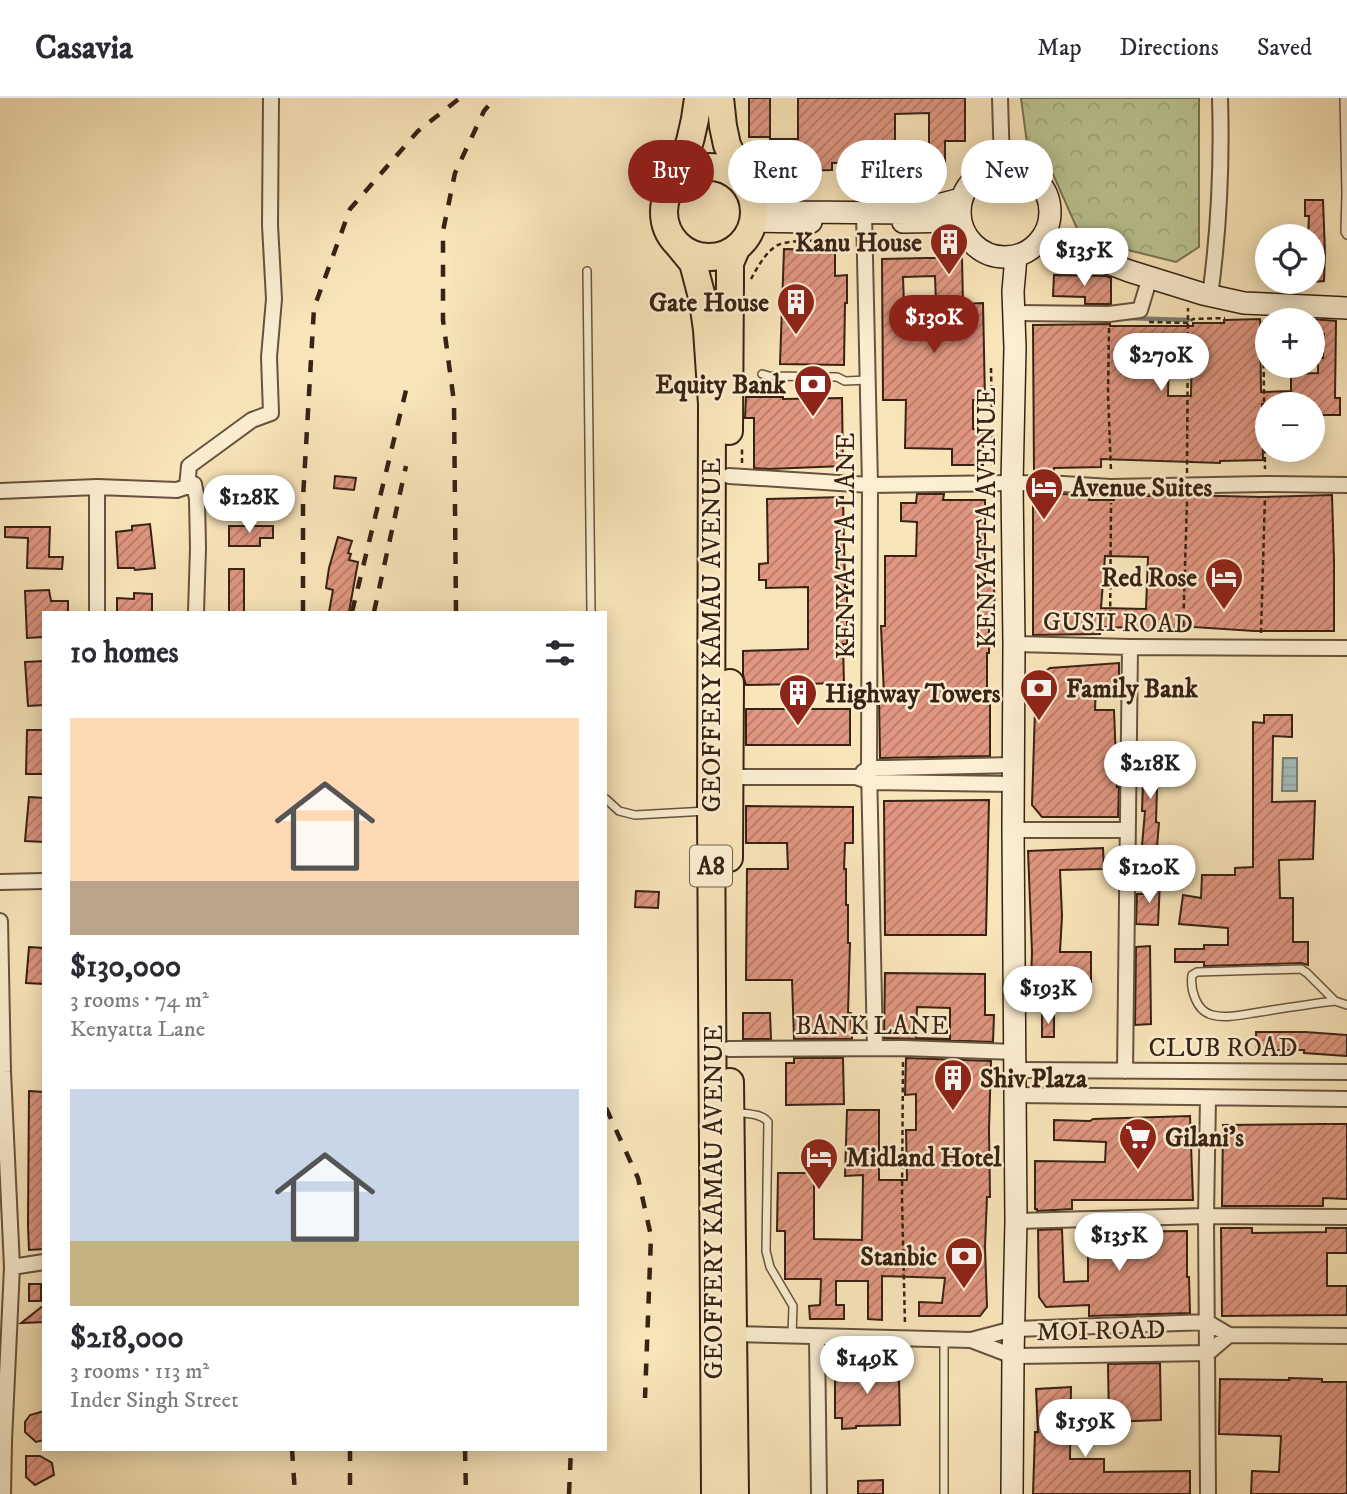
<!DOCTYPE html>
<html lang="en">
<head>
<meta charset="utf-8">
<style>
  body { margin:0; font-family:"IM FELL DW Pica",serif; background:#f7f7f7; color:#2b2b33; height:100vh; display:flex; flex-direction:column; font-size:26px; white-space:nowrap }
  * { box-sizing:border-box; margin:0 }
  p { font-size:23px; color:#7c7c81 }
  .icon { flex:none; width:38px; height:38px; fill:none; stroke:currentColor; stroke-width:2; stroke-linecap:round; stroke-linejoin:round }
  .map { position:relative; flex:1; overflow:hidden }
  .drawer { position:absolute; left:42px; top:513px; width:565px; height:840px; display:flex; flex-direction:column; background:#fff; border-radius:0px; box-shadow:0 4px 18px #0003 }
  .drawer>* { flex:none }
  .hud { position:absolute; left:628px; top:42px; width:612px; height:63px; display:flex; gap:14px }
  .buttons { position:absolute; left:1255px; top:126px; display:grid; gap:14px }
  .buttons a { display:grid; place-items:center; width:70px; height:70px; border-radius:50%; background:#fff; box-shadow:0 4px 18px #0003; font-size:35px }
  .price { position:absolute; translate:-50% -60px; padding:0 16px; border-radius:24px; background:#fff; color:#222; font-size:23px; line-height:46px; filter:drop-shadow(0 2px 4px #0008) }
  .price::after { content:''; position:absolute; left:50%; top:42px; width:21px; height:16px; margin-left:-10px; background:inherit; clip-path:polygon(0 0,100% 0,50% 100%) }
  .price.current { background:#8f2418; color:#fff }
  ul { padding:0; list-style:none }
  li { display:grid; align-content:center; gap:14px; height:371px; padding:0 28px }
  li span { display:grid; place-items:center; height:217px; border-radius:0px; color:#555 }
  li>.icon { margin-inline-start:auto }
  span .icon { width:126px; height:126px; fill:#fffc; stroke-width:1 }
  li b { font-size:30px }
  h2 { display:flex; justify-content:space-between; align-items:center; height:84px; padding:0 28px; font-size:30px }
  .pill { padding:0 24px; border-radius:32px; background:#fff; box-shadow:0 4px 18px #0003; font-size:24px; line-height:63px }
  .pill.current { background:#8f2418; color:#fff }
  header { display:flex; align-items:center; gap:42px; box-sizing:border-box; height:98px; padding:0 35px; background:#fff; border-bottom:2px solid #e1e1e2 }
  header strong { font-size:33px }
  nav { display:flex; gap:38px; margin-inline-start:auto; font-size:24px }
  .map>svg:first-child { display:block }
  .park { fill:url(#park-crowns); stroke:#7a7453; stroke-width:2 }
  .water { fill:url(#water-rules); stroke:#787f78; stroke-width:2 }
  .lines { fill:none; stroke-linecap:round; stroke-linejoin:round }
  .stream { stroke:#787f78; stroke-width:4.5 }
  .building { fill:url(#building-hatch); stroke:#382214; stroke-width:2; fill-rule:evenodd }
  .lane-casing { stroke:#68533e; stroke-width:10 }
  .street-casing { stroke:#68533e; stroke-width:18 }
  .secondary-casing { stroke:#382214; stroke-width:24 }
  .highway-casing { stroke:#382214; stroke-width:30 }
  .path { stroke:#382214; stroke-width:2.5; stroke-dasharray:5 3.5; stroke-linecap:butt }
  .lane { stroke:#fbeed2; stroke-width:7 }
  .street { stroke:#fbeed2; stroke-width:14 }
  .secondary { stroke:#fbeed2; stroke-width:21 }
  .highway { stroke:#f9e5ba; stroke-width:26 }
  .rail { stroke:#382214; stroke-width:4.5; stroke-dasharray:12 12; stroke-linecap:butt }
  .labels { text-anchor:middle; stroke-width:5; stroke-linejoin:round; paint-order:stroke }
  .shield { fill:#fbeed2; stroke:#725f4d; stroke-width:2 }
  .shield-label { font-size:24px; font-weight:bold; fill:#382214 }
  .poi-label { font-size:26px; font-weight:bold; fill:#382214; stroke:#fbeed2; text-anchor:start }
  .street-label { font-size:26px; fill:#382214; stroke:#fbeed2 }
</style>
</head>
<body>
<header>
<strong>Casavia</strong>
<nav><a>Map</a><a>Directions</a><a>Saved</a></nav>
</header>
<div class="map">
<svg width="1347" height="1396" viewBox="0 0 1347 1396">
  <defs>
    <pattern id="park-crowns" width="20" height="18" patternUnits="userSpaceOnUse" patternTransform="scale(1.75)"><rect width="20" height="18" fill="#bbc592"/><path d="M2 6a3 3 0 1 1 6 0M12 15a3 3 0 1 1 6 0" fill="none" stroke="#a2a97d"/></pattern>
    <pattern id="water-rules" width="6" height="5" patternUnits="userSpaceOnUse" patternTransform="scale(1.75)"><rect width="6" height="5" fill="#a2bdba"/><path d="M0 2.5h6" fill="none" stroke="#8ca29f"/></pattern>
    <pattern id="building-hatch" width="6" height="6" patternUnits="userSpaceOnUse" patternTransform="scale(1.75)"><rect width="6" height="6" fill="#e09680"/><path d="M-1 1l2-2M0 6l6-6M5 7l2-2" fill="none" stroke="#b77a68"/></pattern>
  </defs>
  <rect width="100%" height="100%" fill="#f9e5ba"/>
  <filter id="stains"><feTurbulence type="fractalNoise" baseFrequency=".00286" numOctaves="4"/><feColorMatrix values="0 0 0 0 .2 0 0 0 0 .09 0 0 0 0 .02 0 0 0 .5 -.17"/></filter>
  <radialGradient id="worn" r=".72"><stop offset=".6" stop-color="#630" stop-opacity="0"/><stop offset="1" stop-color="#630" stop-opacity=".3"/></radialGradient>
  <path class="park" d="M1021 0H1199V149L1176 164 1128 152 1079 135 1053 76 1028 53Z"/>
  <path class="water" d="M1283 660H1297V693H1282Z"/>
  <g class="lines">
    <path class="stream" d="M1125 220 1188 222"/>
  </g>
  <path class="building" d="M749 0H770V39H749Z
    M798 0H965V43H945V81L902 82V58H929V15L895 16V64L832 65V72L799 73V62H783V52H770V41H798Z
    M1305 102H1323L1325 155 1324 183 1312 184V138H1308L1309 118H1305Z
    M784 151 835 152V178L847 177V205H845L844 267 780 266Z
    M926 160H962L963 206 983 205 985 302H973V331L983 332V367H952V351L905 350 906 302H883L882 161ZM935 178 936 206H904L903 179Z
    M1054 177 1106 178 1111 180V206H1085V199L1053 198Z
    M1260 221 1261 294 1291 293V276L1318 275V260H1323L1324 236 1312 235V221L1336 223 1335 300H1340V317H1312V306H1262L1263 362 1220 363V365L1101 361V369L1054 370V376H1034L1033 227 1110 226V228H1193V225H1224V222ZM1169 246H1192L1191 298H1168Z
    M746 299H783V301L842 300 843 368 769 371 754 370V320H745Z
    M335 378 356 380 354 392 334 390Z
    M1033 395 1089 397V402H1114V399L1183 397 1260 399 1332 397 1334 463V533H1254L1179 528V531L1101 529 1100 536 1033 537ZM1105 458 1148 459 1146 511 1101 510Z
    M917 396H944L943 402H985V487H994L995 523H989V555H987V596H990V658L880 660 879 599 884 598 881 528H885V458H916L917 424 901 423V405H916Z
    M843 399 845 489H847V546H843L844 585 746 587 743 577V553L808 551V489L766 490V482H759V466L768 465 767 401Z
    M150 426 155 470 135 472 134 470H118L116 434 132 432V428Z
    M229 428H273V440H260V448H229Z
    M5 429H50L49 459H63L62 471 27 470 28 440 5 439Z
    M338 439 352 443 348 455 351 456 349 462 358 464 349 514H329L333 492 326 490 329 470Z
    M229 471H244V514H229Z
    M49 492 51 503H68V514H44V539L27 540 25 493Z
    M134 495 152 496V514H117V500L134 501Z
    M44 563V607L28 608 25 564Z
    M1119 565V589H1096L1095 612H1114L1117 689H1119L1118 719H1042L1032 707 1036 580 1050 570Z
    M746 611H850V647H746Z
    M1264 617H1292V639L1273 638 1272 704 1315 703 1313 761 1279 762 1280 800H1293V844H1308V867L1301 865 1204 868V864H1175V851H1204V847H1228V830L1179 826 1183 797 1201 800 1202 777H1235V770L1253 769V624L1264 625Z
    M27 632H44V676H26Z
    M1144 657 1158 658 1156 724 1159 725 1157 749 1142 748 1145 713H1142Z
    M29 699 44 700V744L25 743Z
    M989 702 986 837H885L884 703Z
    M746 708 853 709V745H845L844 771H846V807H848V845H850L848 915H851L852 941H794L792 882H746L747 771H788L787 745H746Z
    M1103 750 1104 771 1060 772 1062 818 1060 854H1091V884H1031L1032 854 1028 753Z
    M1145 783 1160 784 1158 827 1136 826 1137 796H1145Z
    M636 793 659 794 658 810 635 809Z
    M1150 848 1151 926 1135 927 1136 849Z
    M29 849 44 850V886L26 885Z
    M885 875 985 876V917H994L993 944 884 940ZM917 909 950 910V941L916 940Z
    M743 915H770L771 941H743Z
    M1042 917H1054V939H1042Z
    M1256 934H1305L1347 937V958L1304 955V952H1256Z
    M794 960H843L844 1006 786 1007V965H794Z
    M906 960 991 963 989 1031 990 1099H987L985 1148 987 1209 980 1218H919V1204L942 1205 945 1180 882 1178V1222L868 1221V1183H836V1207H844V1221H810L809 1208 820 1207 821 1181H785V1133H777L778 1075H814V1141L862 1142 863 1077 845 1078 847 1012H879V1082H907L906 1032H916V996L905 997Z
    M29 993 44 994V1151L29 1152 28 1127Z
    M1190 1018 1193 1102H1072V1111L1037 1113V1111H1035V1063L1105 1064 1106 1044 1054 1042V1022L1090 1023 1093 1021Z
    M1324 1026H1347V1101L1323 1100V1108H1222L1223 1027Z
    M1221 1130H1252V1135L1326 1134V1130H1347V1155H1327V1188H1347V1217L1222 1218Z
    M1062 1131 1064 1184 1088 1183V1134L1187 1133V1179H1189L1190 1215 1089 1218V1207L1046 1209 1039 1199 1038 1132Z
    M29 1186H41V1203H29Z
    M44 1207V1224L21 1225Z
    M1160 1265 1161 1322 1109 1324 1108 1266Z
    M890 1266V1279H899L900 1327 856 1328V1330L842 1331V1320H835V1281H842L841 1267Z
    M1289 1280 1322 1281V1284H1347V1396H1251L1252 1373 1279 1374 1281 1338 1219 1336 1220 1281 1289 1282Z
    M1071 1289 1070 1361H1104V1374L1190 1373V1396H1033L1035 1334H1038L1036 1291Z
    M44 1313V1342L36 1344 25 1334V1324L30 1317Z
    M26 1358H40L52 1365 54 1377 35 1387 26 1379Z
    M883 1382V1396H858V1383Z"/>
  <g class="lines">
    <defs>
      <path id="lane" d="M1344 0 1346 95 1345 134 1347 137
        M587 173 591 514
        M762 276 769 278 837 279 845 283 868 282
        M606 701 619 713 635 717 707 713
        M1335 903C1310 906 1285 910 1260 914 1245 916 1227 921 1212 917 1196 913 1190 891 1192 877L1197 874 1301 871 1307 875 1335 903 1347 907
        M734 1014C745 1016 762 1015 768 1024L766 1153 770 1169 793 1208 792 1237
        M944 1241V1396"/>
      <path id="street" d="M1000 0 1002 68
        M864 114 870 387 869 670 875 950
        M1210 198C1219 132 1222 66 1220 0
        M1013 215 1109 216 1140 212 1150 179
        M729 378 870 387 1012 385 1063 386 1111 389 1265 386 1347 387
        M97 389V514
        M187 389 189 368 252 322 271 315 269 259 274 201 270 127 271 0
        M0 393 97 389 177 392 194 386 197 401 198 450 196 514
        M1014 546 1130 549 1347 550
        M863 674 869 670H887L1013 667
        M730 679H856L870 684 1013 686
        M1013 732H1128
        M0 784 44 783
        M0 823 3 974 12 1169
        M729 951 903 950 1015 954
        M1014 972 1347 974
        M1125 973 1130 549
        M1014 997 1347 1001
        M1208 1000 1206 1118 1208 1396
        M1016 1123 1206 1118 1347 1119
        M733 1236 971 1242 1013 1231 1207 1224 1229 1237 1347 1238
        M817 1239 819 1396
        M971 1242 1013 1258 1086 1257 1208 1255 1229 1237
        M3 1396 4 1343 12 1169 44 1164"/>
      <path id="secondary" d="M960 114a45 45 0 1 1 90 0a45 45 0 1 1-90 0Z
        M753 102H766L798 114 907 115 961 101
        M754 123 811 124
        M903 124 960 123
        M1045 136 1089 158 1129 173 1203 196 1244 205 1347 210
        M1012 1396 1013 1258 1016 1123 1013 732 1014 546 1012 385 1015 250 1013 193 1016 159"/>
      <path id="highway" d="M720 0 723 28 727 47 745 84
        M664 114a45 45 0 1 1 90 0a45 45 0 1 1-90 0Z
        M676 82C688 55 695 30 698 0
        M679 148 693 165 703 203 707 232 712 306 711 713 715 1396
        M729 333 730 181V165L736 151
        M729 760 730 585
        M730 984 735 1396"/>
    </defs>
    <use href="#lane" class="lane-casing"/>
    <use href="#street" class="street-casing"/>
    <use href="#secondary" class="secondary-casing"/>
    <use href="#highway" class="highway-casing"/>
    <path class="path" d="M751 181C757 170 766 153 778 147 794 140 832 144 850 143
      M1263 223 1265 371
      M1149 224 1188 225 1193 221 1225 220
      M1109 230 1108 296 1111 373
      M991 270 993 368
      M742 365V348
      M1187 375 1188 210
      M1110 534 1111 405
      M1261 535 1265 398
      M1183 536 1187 403
      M903 964 902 1101 905 1227"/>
    <use href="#lane" class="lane"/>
    <use href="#street" class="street"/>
    <use href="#secondary" class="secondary"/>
    <use href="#highway" class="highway"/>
    <path class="rail" d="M303 514V400L314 210 350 111 418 33 460 0
      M352 514 408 284
      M374 514 406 368
      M456 514 454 304 443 222V133L455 75 484 13 495 0
      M606 1010 638 1080 651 1138 645 1300
      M292 1351 295 1396
      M350 1351V1396
      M465 1351 466 1396
      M569 1396 571 1351"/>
  </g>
  <defs>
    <symbol id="building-pin" viewBox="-11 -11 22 30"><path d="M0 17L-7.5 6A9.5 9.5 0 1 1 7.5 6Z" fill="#8f2418" stroke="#fbeed2"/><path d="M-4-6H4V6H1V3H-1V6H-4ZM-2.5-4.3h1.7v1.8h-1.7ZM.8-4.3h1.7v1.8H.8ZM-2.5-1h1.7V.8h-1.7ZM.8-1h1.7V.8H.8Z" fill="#fff"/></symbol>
    <symbol id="bank-pin" viewBox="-11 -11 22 30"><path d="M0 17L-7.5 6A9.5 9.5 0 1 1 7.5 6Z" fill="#8f2418" stroke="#fbeed2"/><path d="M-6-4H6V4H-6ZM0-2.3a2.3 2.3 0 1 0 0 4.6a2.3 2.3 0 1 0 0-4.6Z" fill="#fff"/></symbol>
    <symbol id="hotel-pin" viewBox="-11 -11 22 30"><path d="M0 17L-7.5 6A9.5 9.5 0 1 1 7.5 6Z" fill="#8f2418" stroke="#fbeed2"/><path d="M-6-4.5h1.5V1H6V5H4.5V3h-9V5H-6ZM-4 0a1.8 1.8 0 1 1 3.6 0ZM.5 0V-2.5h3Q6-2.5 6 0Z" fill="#fff"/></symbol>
    <symbol id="supermarket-pin" viewBox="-11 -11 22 30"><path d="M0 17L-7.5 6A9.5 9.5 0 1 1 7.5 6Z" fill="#8f2418" stroke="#fbeed2"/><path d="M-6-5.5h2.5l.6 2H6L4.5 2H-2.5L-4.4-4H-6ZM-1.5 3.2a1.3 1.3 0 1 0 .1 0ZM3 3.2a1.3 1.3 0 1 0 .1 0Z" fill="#fff"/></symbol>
  </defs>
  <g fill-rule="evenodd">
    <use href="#building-pin" x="927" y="122" width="44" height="60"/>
    <use href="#building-pin" x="774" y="182" width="44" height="60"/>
    <use href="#bank-pin" x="791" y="264" width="44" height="60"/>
    <use href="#hotel-pin" x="1022" y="367" width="44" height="60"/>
    <use href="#hotel-pin" x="1202" y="457" width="44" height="60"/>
    <use href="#bank-pin" x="1017" y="568" width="44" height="60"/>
    <use href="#building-pin" x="776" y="573" width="44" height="60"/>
    <use href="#building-pin" x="931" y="958" width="44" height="60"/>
    <use href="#supermarket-pin" x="1116" y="1017" width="44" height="60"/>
    <use href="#hotel-pin" x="797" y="1037" width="44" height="60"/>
    <use href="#bank-pin" x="942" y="1136" width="44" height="60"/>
  </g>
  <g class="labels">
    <rect class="shield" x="690" y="747.5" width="42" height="41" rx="5"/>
    <g class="shield-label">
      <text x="711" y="776">A8</text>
    </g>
    <g class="poi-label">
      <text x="922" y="153" text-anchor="end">Kanu House</text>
      <text x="769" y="213" text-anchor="end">Gate House</text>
      <text x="786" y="295" text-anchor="end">Equity Bank</text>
      <text x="1071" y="398">Avenue Suites</text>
      <text x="1197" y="488" text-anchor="end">Red Rose</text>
      <text x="1066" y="599">Family Bank</text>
      <text x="825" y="604">Highway Towers</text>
      <text x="980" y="989">Shiv Plaza</text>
      <text x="1165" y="1048">Gilani's</text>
      <text x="846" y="1068">Midland Hotel</text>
      <text x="937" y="1167" text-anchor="end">Stanbic</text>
    </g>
    <g class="street-label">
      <text transform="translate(986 420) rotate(-90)" y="9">KENYATTA AVENUE</text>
      <text transform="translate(845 448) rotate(-90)" y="9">KENYATTA LANE</text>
      <text transform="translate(1118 524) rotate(1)" y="9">GUSII ROAD</text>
      <text transform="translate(711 537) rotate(-90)" y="9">GEOFFERY KAMAU AVENUE</text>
      <text x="872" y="936">BANK LANE</text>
      <text x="1223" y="958">CLUB ROAD</text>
      <text transform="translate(713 1104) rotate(-90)" y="9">GEOFFERY KAMAU AVENUE</text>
      <text transform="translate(1101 1232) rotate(-1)" y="9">MOI ROAD</text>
    </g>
  </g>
  <rect width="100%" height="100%" filter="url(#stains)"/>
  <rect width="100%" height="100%" fill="url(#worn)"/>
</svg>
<div class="buttons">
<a><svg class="icon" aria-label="locate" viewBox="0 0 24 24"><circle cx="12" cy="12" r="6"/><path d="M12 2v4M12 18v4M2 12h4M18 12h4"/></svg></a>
<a>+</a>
<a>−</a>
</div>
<b class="price" style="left:1084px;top:190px">$135K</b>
<b class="price current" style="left:934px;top:257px">$130K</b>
<b class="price" style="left:1161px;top:295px">$270K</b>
<b class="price" style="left:249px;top:437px">$128K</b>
<b class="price" style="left:1150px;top:703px">$218K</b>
<b class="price" style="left:1149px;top:807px">$120K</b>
<b class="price" style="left:1048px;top:928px">$193K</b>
<b class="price" style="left:1119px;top:1175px">$135K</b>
<b class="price" style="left:867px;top:1298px">$149K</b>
<b class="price" style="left:1085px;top:1361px">$159K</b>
<div class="hud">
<a class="pill current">Buy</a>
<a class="pill">Rent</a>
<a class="pill">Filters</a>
<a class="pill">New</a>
</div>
<section class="drawer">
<h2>10 homes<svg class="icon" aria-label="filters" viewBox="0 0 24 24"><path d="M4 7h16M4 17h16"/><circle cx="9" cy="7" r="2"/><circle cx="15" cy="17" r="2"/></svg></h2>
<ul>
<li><span style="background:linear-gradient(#ffd9b3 75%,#b9a48a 0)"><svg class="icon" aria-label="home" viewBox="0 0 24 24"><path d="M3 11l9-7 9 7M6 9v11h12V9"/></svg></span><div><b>$130,000</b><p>3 rooms · 74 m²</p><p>Kenyatta Lane</p></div></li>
<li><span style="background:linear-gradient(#c9d6e8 70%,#c2b280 0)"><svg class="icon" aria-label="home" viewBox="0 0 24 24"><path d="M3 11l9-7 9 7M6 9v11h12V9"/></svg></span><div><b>$218,000</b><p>3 rooms · 113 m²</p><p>Inder Singh Street</p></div></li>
</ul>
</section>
</div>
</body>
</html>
